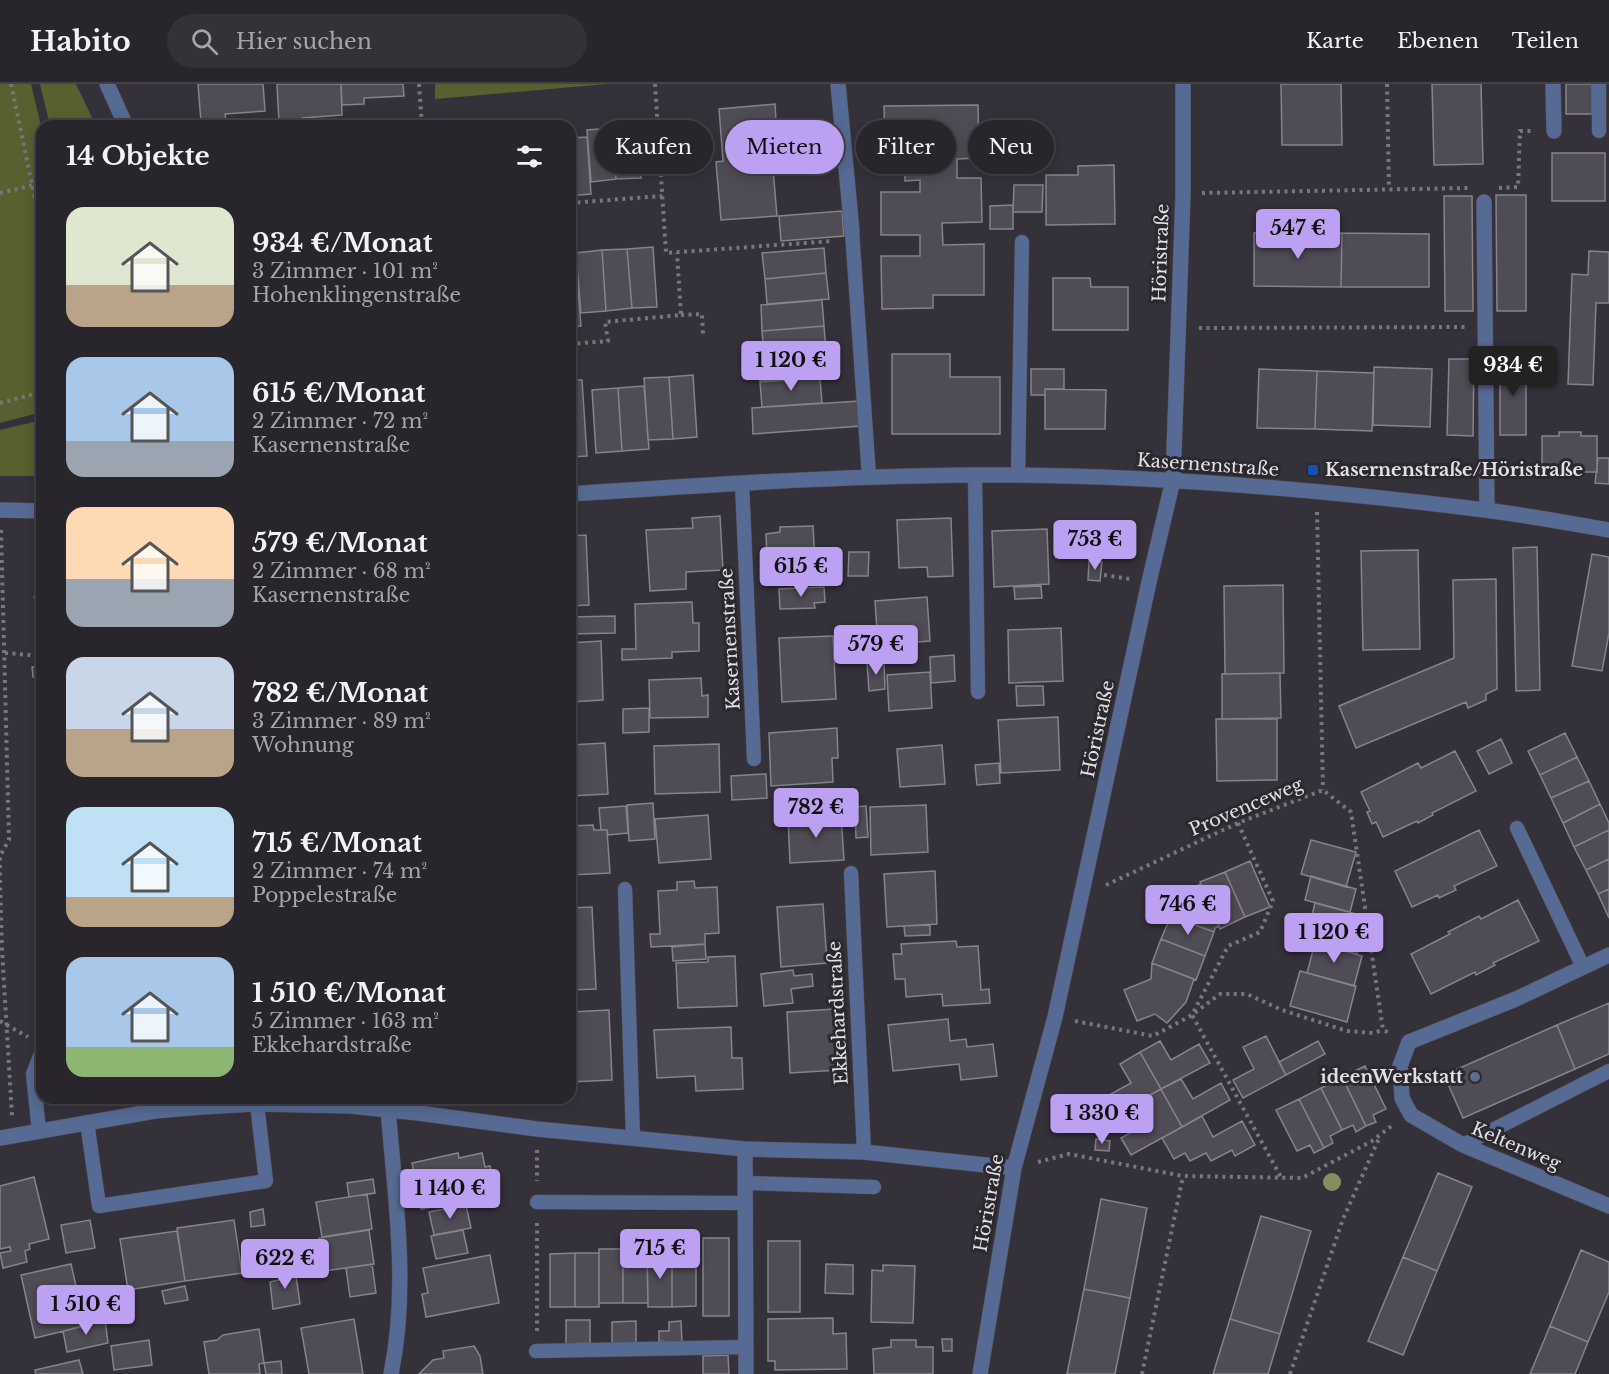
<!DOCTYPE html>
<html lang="de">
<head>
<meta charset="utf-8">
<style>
  body { margin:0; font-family:"Libre Baskerville",serif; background:#343138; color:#f1f3f6; height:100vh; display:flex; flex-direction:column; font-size:22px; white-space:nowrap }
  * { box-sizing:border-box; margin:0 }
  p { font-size:20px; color:#a5a5a9 }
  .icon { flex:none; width:33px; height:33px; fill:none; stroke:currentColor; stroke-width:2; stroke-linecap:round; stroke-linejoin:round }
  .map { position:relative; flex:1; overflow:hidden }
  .sheet { position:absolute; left:36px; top:36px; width:540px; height:984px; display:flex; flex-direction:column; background:#28252c; border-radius:18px; box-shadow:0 3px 15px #0003,0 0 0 2px #444248 }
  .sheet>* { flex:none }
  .guide { position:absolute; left:594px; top:36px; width:570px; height:54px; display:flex; gap:12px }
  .price { position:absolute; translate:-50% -51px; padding:0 14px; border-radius:6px; background:#bca0f2; color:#111; font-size:20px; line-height:39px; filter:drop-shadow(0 2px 3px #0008) }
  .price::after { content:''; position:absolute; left:50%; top:36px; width:18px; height:14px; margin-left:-9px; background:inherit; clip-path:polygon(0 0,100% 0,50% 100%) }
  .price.selected { background:#222; color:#fff }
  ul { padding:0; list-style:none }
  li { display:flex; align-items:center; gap:18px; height:150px; padding:0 30px }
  li span { display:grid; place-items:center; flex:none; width:168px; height:120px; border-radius:18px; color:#555 }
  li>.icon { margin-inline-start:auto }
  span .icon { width:72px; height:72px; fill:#fffc; stroke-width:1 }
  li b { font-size:26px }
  h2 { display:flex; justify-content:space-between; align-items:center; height:72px; padding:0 30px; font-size:26px }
  .chip { padding:0 21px; border-radius:27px; background:#28252c; box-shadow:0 3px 15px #0003,0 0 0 2px #444248; font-size:21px; line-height:54px }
  .chip.selected { background:#bca0f2; color:#111 }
  header { display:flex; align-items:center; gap:36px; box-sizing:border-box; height:84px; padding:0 30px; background:#28252c; border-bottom:2px solid #444248 }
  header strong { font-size:28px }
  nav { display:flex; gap:33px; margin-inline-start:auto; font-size:21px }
  .search { width:420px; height:54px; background:#343138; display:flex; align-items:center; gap:15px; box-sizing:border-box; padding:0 21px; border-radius:33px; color:#a5a5a9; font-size:22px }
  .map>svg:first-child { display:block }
  .green { fill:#57602e }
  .building { fill:#504c55; stroke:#87828c; stroke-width:1.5 }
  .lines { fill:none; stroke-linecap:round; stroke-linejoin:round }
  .lane-casing { stroke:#514d55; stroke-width:15 }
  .street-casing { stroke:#514d55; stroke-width:16 }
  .path { stroke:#79767d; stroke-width:4; stroke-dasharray:3 4.5; stroke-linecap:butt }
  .lane { stroke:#576a93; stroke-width:14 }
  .street { stroke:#576a93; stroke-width:15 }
  .tree { fill:#858e5c }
  .transit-dot { fill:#1a4fb4; stroke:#2b2830; stroke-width:2 }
  .service-dot { fill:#5c6f8a; stroke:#2b2830; stroke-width:2 }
  .labels { text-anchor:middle; stroke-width:6; stroke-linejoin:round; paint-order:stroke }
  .street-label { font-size:18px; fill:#e2e0e5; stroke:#2b2830 }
  .poi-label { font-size:18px; font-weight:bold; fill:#e2e0e5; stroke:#2b2830; text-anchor:start }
</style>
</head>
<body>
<header>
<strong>Habito</strong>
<div class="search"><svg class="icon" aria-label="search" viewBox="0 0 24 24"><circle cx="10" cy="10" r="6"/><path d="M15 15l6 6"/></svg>Hier suchen</div>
<nav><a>Karte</a><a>Ebenen</a><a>Teilen</a></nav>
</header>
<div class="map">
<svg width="1609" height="1290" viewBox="0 0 1609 1290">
  <rect width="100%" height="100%" fill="#35313a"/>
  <path class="green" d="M0 0H31L42 46V328L0 339Z
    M40 0H76L96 42H50Z
    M435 0H607L435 15Z
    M42 336V392H0V346Z"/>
  <path class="building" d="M198 0H263L265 27 225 30 226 36 201 38Z
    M277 0H341L342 31 302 34V38L279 39Z
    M341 0H403L404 12 364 14V20L342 21Z
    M1281 0H1341L1342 61H1282Z
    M1432 0H1481L1483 80 1434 81Z
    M1566 0H1592V30H1566Z
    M775 20 778 72 772 73 777 132 721 136 716 78 723 77 719 25Z
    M978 21 979 74 957 75V94H981L982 138 942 139 943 161 984 160V211H933V224L882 225 881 172H920V151H881V108H920V96L905 97V74H885L884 22Z
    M638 42 641 94 616 95 612 44Z
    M612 44 616 95 591 98 587 46Z
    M587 53 591 110 570 112V54Z
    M1552 69H1605V117H1552Z
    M1114 81 1115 140 1046 141V91H1078V82Z
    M1014 101H1043L1042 128H1013Z
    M1496 111H1526V227H1497Z
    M1444 112H1472L1473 227H1445Z
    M1013 121V145H990V122Z
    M842 127 844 152 781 157 779 132Z
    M1254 149H1342L1341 203 1254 202Z
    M1342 149 1429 150V203H1341Z
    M653 163 657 223 632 224 627 165Z
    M824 164 826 189 765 195 762 169Z
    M627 165 632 224 606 227 602 166Z
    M602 166 606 227 581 229 576 169Z
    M1589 167 1609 168V219H1596L1593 301 1568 300 1572 190 1588 191Z
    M570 181H576L581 242 570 243Z
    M826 189 829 215 767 220 765 195Z
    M1053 194H1090L1091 203H1128V246H1053Z
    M822 216 824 242 762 247 761 221Z
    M824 242 826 267 764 272 762 247Z
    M818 269 820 293 760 297 759 273Z
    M892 270H950V293H1000V350H892Z
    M1449 275H1474L1473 352 1447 351Z
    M1500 275H1526V351H1500Z
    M1374 283 1432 285 1430 343 1373 341Z
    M1031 285H1064V305H1045V311H1031Z
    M1259 285 1317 287 1315 345 1257 344Z
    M1317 287 1374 289 1372 347 1315 345Z
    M693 291 697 353 673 355 669 293Z
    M669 293 673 355 648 356 644 294Z
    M820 294 822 319 762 323 760 298Z
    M570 296H582L587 372 570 373Z
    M644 302 649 365 622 367 618 304Z
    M618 304 622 367 596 369 592 306Z
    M1045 305 1106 306 1105 345H1045Z
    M859 317 861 342 753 350 752 324Z
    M1559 348H1581V352H1597V388H1571V391L1557 392V388L1542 389V352H1559Z
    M1598 374H1609V400L1595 399Z
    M720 432 723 486 686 488V505L650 507 646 446 693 444 692 434Z
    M951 434 953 492 928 493 927 483 899 484 897 436Z
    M813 442 816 499 768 500 766 450 780 448V443Z
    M1047 445 1049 500 994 503 992 447Z
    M586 451 589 521 570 522V452Z
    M1537 463 1540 606 1516 607 1513 464Z
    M1418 466 1420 565 1363 566 1361 467Z
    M849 468H869L868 492H848Z
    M1592 470 1609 473V549L1602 587 1572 582Z
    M1089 477 1102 478 1100 497 1088 496Z
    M1496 495 1497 605 1486 610V616L1468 624 1466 618 1356 664 1339 622 1454 574 1453 496Z
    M1283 501 1284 589 1225 590 1224 502Z
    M1041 502 1042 514 1015 515 1014 503Z
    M824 503 825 518 814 519 815 524 780 525 779 505Z
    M42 508V526L34 513Z
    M927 513 930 557 878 561 875 517Z
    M692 518 693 539H699V567L672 568V574L622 576V565H636L635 520Z
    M615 532V549L570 550V533Z
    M1061 544 1063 597 1009 599 1008 546Z
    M35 549H42V563H35Z
    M833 552 836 615 782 618 779 554Z
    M601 557 603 616 570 618V559Z
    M954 571 955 597 931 599 930 573Z
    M884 578 885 605 869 607 867 579Z
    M42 582V592L33 593 32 583Z
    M930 588 932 624 889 627 887 591Z
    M1280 589 1281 634 1222 635V590Z
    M701 594 702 612 708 611V633L650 634 649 596Z
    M1016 602H1043L1044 621 1017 622Z
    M649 624V648L623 649V625Z
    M1058 633 1060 686 1001 689 998 636Z
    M1216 635H1277V696L1217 697Z
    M837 644 838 674H832L833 698 771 702 769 649Z
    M1565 649 1577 673 1540 691 1528 667Z
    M1501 655 1512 679 1489 690 1477 667Z
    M605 659 608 710 570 712V661Z
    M719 660 720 708 655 710 654 662Z
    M942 661 945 700 900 703 897 665Z
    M1455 667 1476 707 1432 729 1433 731 1418 739 1417 737 1383 753 1376 738 1372 740 1367 728 1370 727 1361 708 1418 679 1421 684Z
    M1577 673 1589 697 1551 714 1540 691Z
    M999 679 1000 699 977 701 975 681Z
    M766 690 767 714 732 716 731 692Z
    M1589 697 1600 720 1563 739 1551 714Z
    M653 719 655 755 629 757 627 721Z
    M1600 720 1609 739V746L1574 763 1563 739Z
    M926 721 928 768 871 771 870 723Z
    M626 722 628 749 608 751 607 746H601L599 724Z
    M866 722 868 753 856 754 855 723Z
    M708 731 711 775 659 779 655 735Z
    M841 731 844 776 790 779 788 734Z
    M593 741 594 746H607L610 789 570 791V742Z
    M1479 746 1497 782 1454 802 1456 806 1439 814 1438 811 1412 823 1395 787Z
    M1609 746V775L1586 786 1574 763Z
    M1311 756 1356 768 1346 803 1301 790Z
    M1609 775V805L1598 810 1586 786Z
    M1250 777 1270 823 1245 833 1225 788Z
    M935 787 937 840 887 843 884 790Z
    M1225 788 1245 833 1220 845 1200 798Z
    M1311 792 1356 805 1350 828 1305 816Z
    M694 797 695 804 717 803 719 849 705 850V860L651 863 650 850H660L658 807 677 806V798Z
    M1201 800 1219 842 1215 844 1214 848 1165 830 1174 811Z
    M1609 805V834L1598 810Z
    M1518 816 1539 857 1493 879 1495 881 1476 891 1475 888 1431 910 1411 870 1450 850 1448 848 1479 832 1481 835Z
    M1315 819 1360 831 1354 851 1310 839Z
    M823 820 827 879 781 883 777 823Z
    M592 823 596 905 570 906V824Z
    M1171 832 1214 848 1205 872 1161 855Z
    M930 841V851L905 852 904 842Z
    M1316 841 1362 854 1357 870 1311 858Z
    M1161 855 1205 872 1196 896 1152 879Z
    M956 857 957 863 978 862 981 906 989 905 990 919 943 922 942 910 906 913 905 895H895L893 870H902L901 860Z
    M1315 859 1362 872 1354 902 1307 889Z
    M705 860 706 875 673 877 672 863Z
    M735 872 737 922 678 924 676 879 708 878V873Z
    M1152 879 1194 895 1186 918 1167 939 1155 930 1137 937 1124 906 1151 895Z
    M793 886 794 892 812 890 813 902 791 905 793 919 764 922 761 890Z
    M1300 887 1356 902 1347 938 1290 922Z
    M1609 919V970L1575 985 1557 941Z
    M835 925 839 986 790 989 787 928Z
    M609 926 612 996 570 998V928Z
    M948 935 950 957 966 955 967 963 993 960 997 992 961 996 959 980 893 987 888 941Z
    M1557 941 1575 985 1463 1034 1444 991Z
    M731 943 732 974H742L743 1005 696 1007 695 992 657 994 654 946Z
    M1266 952 1286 991 1243 1014 1233 996 1254 985 1243 963Z
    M1160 957 1171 976 1199 960 1210 979 1161 1005 1140 968Z
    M1318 957 1325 970 1286 991 1279 978Z
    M1140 968 1161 1005 1109 1034 1100 1016 1131 999 1120 980Z
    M1365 982 1386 1025 1373 1031 1376 1038 1366 1042 1342 993Z
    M1342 993 1366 1042 1356 1048 1353 1041 1342 1046 1321 1004Z
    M1181 995 1193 1015 1221 999 1230 1016 1182 1043 1161 1005Z
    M1321 1004 1342 1046 1330 1052 1333 1059 1324 1064 1299 1015Z
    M1161 1005 1182 1043 1131 1071 1121 1054 1151 1037 1140 1016Z
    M1299 1015 1324 1064 1314 1069 1310 1061 1297 1067 1276 1026Z
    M1202 1032 1213 1053 1242 1037 1255 1061 1235 1072 1232 1066 1211 1077 1206 1069 1190 1077 1185 1069 1174 1075 1162 1054Z
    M1096 1055 1110 1057 1109 1067 1095 1066Z
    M458 1069 459 1074 482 1069 485 1083 490 1082 494 1102 488 1103 489 1110 465 1115 466 1121 452 1124 451 1119 421 1125 412 1079Z
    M1438 1089 1472 1103 1437 1187 1403 1173Z
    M34 1093 49 1155 29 1160 30 1165 25 1167 27 1178 3 1184 0 1169 11 1167 10 1163 0 1165V1102Z
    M373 1095 375 1109 349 1113 347 1099Z
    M367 1110 372 1145 322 1153 316 1118Z
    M1101 1115 1147 1124 1130 1214 1084 1205Z
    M466 1121 471 1144 434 1151 429 1128Z
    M263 1125 265 1141 251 1143 250 1128Z
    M1261 1132 1311 1147 1280 1250 1230 1235Z
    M90 1136 95 1164 66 1169 61 1141Z
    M234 1136 242 1189 185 1197 177 1144Z
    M369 1146 374 1180 324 1187 319 1154Z
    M463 1146 468 1169 436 1175 431 1152Z
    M177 1147 185 1197 128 1206 120 1155Z
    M703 1154H729V1232H703Z
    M768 1157H800V1228H768Z
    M599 1165H623V1219H599Z
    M623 1165H647L648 1219H623Z
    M1581 1166 1609 1178V1208L1588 1258 1550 1242Z
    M696 1168V1222L672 1223V1169Z
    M575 1169V1223H550V1170Z
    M575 1169H599V1223H575Z
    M647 1169H672V1223H648Z
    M490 1171 499 1219 426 1233 422 1210 428 1209 423 1184Z
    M1403 1173 1437 1187 1403 1271 1368 1257Z
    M71 1180 85 1242 35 1254 21 1191Z
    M372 1180 376 1209 350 1213 346 1184Z
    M826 1180 853 1181V1210L825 1209Z
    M883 1181 915 1182 913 1239 871 1238 872 1186 883 1187Z
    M295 1185 300 1220 273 1225 270 1198 279 1196 277 1187Z
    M185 1202 188 1216 165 1220 162 1207Z
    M1084 1205 1130 1214 1115 1290H1067Z
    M833 1234V1250L846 1249 847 1285 775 1286V1277H768V1235Z
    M354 1235 363 1290H309L301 1244Z
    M1230 1235 1280 1250 1268 1290H1213Z
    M105 1236 108 1259 67 1268 63 1247Z
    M566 1236H590V1259L566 1260Z
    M636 1237V1259L612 1260V1238Z
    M681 1237 682 1259 659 1257V1247H669V1238Z
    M1550 1242 1588 1258 1575 1290H1530Z
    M259 1245 264 1279 259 1280 260 1290H209L204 1258 217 1256 223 1251Z
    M942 1255H952V1267H943Z
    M149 1256 152 1281 114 1286 111 1262Z
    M891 1256H916V1263H933V1290H874L873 1265 891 1263Z
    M474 1262 480 1272 483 1290H419L433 1276 444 1274 443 1267Z
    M728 1271 729 1290H703V1272Z
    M79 1276 83 1290H36L35 1286Z
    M281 1277 282 1290H266L264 1279Z"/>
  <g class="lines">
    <defs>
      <path id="lane" d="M1599 0V47
        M852 147 869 393
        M975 391 978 608
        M1018 391 1022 158
        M742 399 754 675
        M1517 744 1583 883
        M851 789 864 1068
        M625 805 633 1053
        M418 1014V1029
        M87 1038 99 1122 266 1097 257 1020
        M39 1047 33 990 42 967
        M1463 1061 1609 987
        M745 1099 874 1103
        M537 1118 745 1119
        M536 1267 746 1263"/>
      <path id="street" d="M107 0 126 42
        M838 0 852 147
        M1553 0 1554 47
        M1484 118 1487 426
        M570 410C704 401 838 392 973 391 1144 390 1316 405 1485 426 1526 431 1568 439 1609 446
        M0 426 42 427
        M1609 871 1516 915 1409 958 1400 982 1402 1014 1411 1031 1463 1061 1609 1122
        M388 1025C395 1113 409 1203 391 1290
        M0 1054 155 1027 202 1023 257 1020 350 1022 418 1029 537 1045 745 1065 864 1068 1014 1084
        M745 1065 746 1290
        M980 1290 1014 1084 1055 933 1149 498 1173 396 1183 110V0"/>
    </defs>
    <use href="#lane" class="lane-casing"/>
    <use href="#street" class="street-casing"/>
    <path class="path" d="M11 0 42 148
      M419 0 422 42
      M655 0 666 169 833 157
      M1387 0 1389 105
      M480 42 511 40V42
      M1499 104 1518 103 1520 47H1533
      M0 109 42 99
      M1202 109 1468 104
      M570 119 662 112
      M681 231 702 230 703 251
      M1199 244 1465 243
      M570 260 608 257 605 238 681 231 677 169
      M570 273V287
      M0 319 42 308
      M1317 428 1323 706
      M1 446 9 756 0 772V795L2 866 12 1032
      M1104 491 1130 495
      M5 569 42 572
      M1238 739 1273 817 1260 848 1228 862 1192 931 1282 1095
      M1106 801 1238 739 1323 706 1351 728 1383 946 1390 949
      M0 937 28 953
      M1075 937 1153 952 1192 931 1220 910H1247L1282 926 1347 947 1373 949 1383 946
      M537 1066V1097
      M1038 1078 1069 1070 1183 1092 1302 1094 1372 1057 1394 1040
      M537 1247V1138
      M1142 1290 1183 1092
      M1290 1290 1343 1135 1380 1052"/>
    <use href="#lane" class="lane"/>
    <use href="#street" class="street"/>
  </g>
  <circle class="tree" cx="1332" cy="1098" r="9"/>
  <rect class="transit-dot" x="1307" y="380" width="12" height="12" rx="3"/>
  <circle class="service-dot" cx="1475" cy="993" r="6"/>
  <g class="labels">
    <g class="street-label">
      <text transform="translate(1161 169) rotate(-88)" y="6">Höristraße</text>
      <text transform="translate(1208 381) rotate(4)" y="6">Kasernenstraße</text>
      <text transform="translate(730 555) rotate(-93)" y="6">Kasernenstraße</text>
      <text transform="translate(1098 645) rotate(-78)" y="6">Höristraße</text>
      <text transform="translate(1246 723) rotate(-23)" y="6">Provenceweg</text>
      <text transform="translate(838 929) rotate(-93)" y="6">Ekkehardstraße</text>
      <text transform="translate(1516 1062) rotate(23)" y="6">Keltenweg</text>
      <text transform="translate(989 1119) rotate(-80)" y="6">Höristraße</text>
    </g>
    <g class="poi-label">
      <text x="1325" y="392">Kasernenstraße/Höristraße</text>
      <text x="1463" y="999" text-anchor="end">ideenWerkstatt</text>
    </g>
  </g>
</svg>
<b class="price" style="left:1298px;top:176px">547 €</b>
<b class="price" style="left:791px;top:308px">1 120 €</b>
<b class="price selected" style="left:1513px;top:313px">934 €</b>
<b class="price" style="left:1095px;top:487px">753 €</b>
<b class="price" style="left:801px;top:514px">615 €</b>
<b class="price" style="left:876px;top:592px">579 €</b>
<b class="price" style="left:816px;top:755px">782 €</b>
<b class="price" style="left:1188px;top:852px">746 €</b>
<b class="price" style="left:1334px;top:880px">1 120 €</b>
<b class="price" style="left:1102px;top:1061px">1 330 €</b>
<b class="price" style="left:450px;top:1136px">1 140 €</b>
<b class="price" style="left:660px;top:1196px">715 €</b>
<b class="price" style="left:285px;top:1206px">622 €</b>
<b class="price" style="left:86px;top:1252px">1 510 €</b>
<div class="guide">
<a class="chip">Kaufen</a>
<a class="chip selected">Mieten</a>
<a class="chip">Filter</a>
<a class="chip">Neu</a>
</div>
<section class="sheet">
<h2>14 Objekte<svg class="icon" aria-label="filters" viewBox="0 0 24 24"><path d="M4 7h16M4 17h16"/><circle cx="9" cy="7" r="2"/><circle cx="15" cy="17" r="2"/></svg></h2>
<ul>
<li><span style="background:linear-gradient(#dfe7d0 65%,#b9a48a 0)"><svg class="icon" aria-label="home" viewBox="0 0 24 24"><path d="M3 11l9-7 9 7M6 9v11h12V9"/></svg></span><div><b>934 €/Monat</b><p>3 Zimmer · 101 m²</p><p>Hohenklingenstraße</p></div></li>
<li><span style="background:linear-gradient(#a9c7e8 70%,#9aa5b1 0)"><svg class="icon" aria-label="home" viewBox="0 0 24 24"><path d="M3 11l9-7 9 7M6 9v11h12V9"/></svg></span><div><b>615 €/Monat</b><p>2 Zimmer · 72 m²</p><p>Kasernenstraße</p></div></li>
<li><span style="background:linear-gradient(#ffd9b3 60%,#9aa5b1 0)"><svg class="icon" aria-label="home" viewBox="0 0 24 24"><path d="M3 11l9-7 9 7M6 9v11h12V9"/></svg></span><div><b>579 €/Monat</b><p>2 Zimmer · 68 m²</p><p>Kasernenstraße</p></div></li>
<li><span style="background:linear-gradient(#c9d6e8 60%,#b9a48a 0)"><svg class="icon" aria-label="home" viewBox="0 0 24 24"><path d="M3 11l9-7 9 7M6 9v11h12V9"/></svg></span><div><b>782 €/Monat</b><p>3 Zimmer · 89 m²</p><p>Wohnung</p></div></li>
<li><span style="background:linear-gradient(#bfe0f5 75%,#b9a48a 0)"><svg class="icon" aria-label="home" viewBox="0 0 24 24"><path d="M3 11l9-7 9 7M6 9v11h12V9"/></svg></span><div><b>715 €/Monat</b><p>2 Zimmer · 74 m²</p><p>Poppelestraße</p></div></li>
<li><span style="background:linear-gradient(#a9c7e8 75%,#8fb573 0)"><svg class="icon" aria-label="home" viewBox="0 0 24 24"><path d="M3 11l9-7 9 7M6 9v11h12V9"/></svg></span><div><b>1 510 €/Monat</b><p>5 Zimmer · 163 m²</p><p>Ekkehardstraße</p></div></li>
</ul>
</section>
</div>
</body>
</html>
